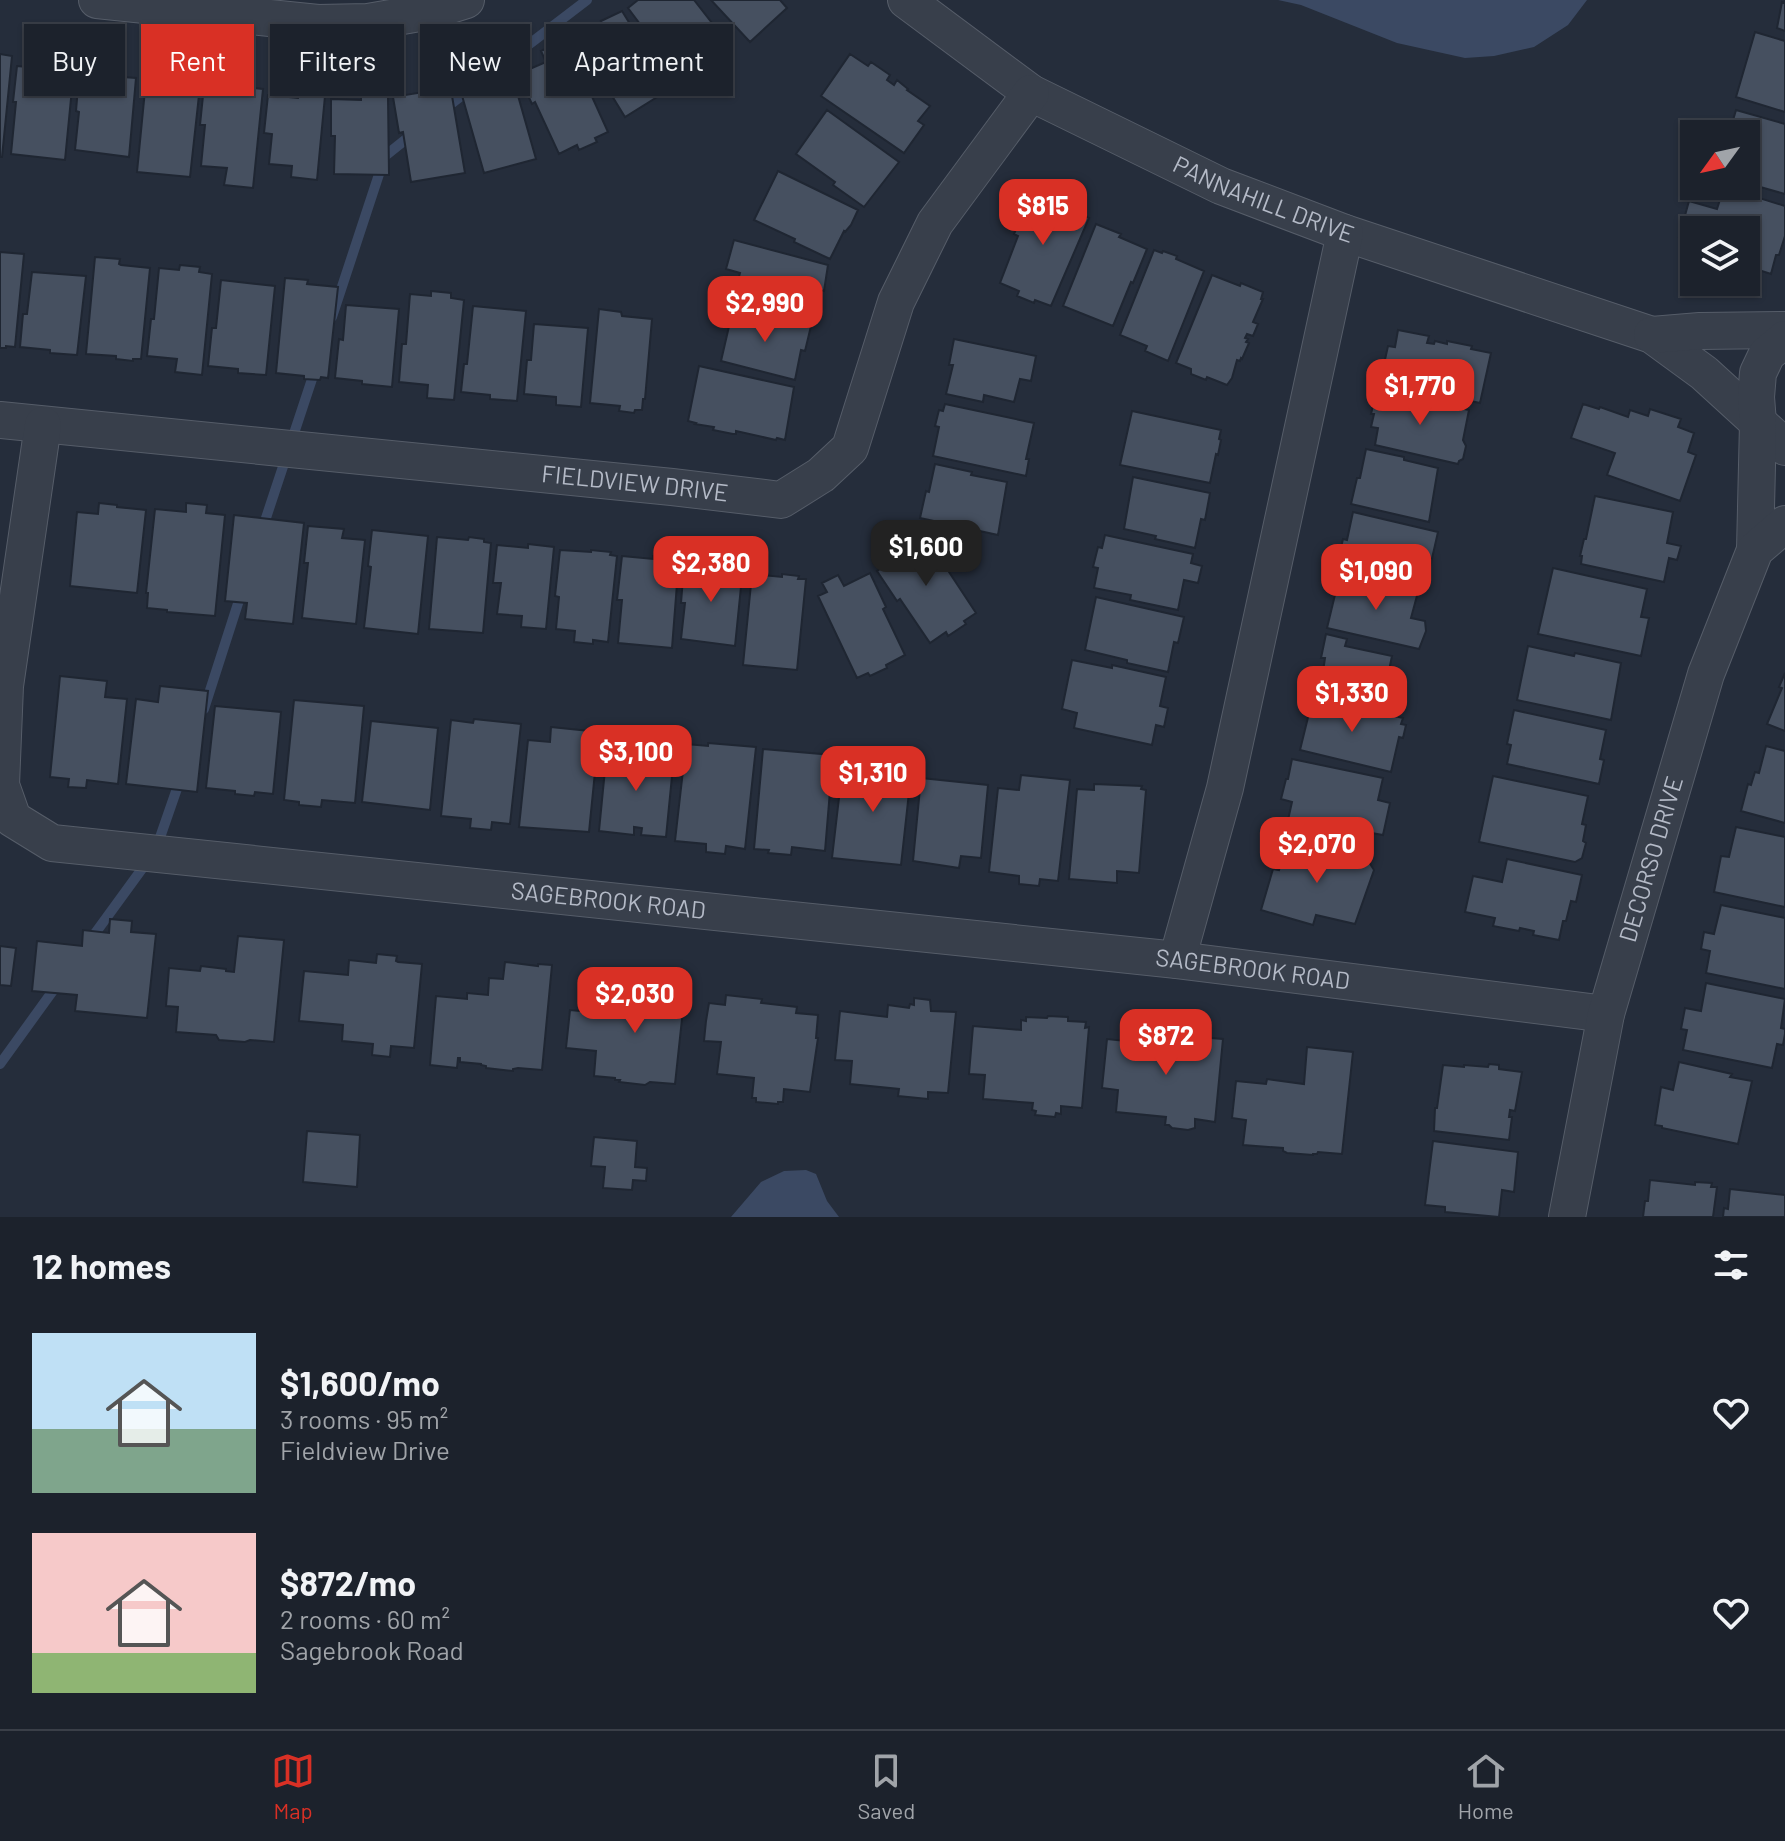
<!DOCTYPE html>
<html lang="en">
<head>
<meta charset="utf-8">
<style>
  body { margin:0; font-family:Barlow,sans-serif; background:#252a34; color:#f1f3f6; height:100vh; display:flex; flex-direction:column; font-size:30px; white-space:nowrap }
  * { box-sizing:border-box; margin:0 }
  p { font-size:26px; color:#a0a4a9 }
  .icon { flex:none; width:44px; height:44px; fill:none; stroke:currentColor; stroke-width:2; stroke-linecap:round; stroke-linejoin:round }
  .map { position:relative; height:1217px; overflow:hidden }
  .panel { display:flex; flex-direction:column; background:#1c222c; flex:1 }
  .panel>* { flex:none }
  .hud { position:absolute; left:24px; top:24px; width:800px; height:72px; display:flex; gap:16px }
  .needle { width:52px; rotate:237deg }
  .buttons { position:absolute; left:1680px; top:120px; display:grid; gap:16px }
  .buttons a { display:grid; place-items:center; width:80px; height:80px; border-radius:0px; background:#1c222c; box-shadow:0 2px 6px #0004,0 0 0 2px #3a3f48; font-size:40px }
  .price { position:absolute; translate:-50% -68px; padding:0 18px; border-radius:16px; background:#d93025; color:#fff; font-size:26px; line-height:52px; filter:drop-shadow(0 2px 4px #0008) }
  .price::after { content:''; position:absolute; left:50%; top:48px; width:24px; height:18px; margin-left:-12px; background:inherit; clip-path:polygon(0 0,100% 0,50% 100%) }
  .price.current { background:#222; color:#fff }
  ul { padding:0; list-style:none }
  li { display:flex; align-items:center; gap:24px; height:200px; padding:0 32px }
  li span { display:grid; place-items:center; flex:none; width:224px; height:160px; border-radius:0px; color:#555 }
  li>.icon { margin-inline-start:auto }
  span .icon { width:96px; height:96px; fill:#fffc; stroke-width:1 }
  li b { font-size:34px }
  h2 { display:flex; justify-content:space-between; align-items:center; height:96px; padding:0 32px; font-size:34px }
  .tag { padding:0 28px; border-radius:0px; background:#1c222c; box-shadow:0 2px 6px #0004,0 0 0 2px #3a3f48; font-size:28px; line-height:72px }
  .tag.current { background:#d93025; color:#fff }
  .dock { display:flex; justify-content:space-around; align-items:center; height:112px; border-top:2px solid #3a3f48; background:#1c222c; font-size:22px; color:#a0a4a9 }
  .dock a { display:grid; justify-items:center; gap:4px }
  .dock .current { color:#d93025 }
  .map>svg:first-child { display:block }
  .water { fill:#3b4963 }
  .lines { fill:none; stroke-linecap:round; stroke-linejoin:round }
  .stream { stroke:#3b4963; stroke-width:10 }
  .building { fill:#465060; stroke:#1f2632; stroke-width:2 }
  .street-casing { stroke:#565d69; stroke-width:38 }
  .street { stroke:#383f4b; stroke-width:36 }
  .labels { text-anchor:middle; stroke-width:8; stroke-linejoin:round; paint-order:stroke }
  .street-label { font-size:24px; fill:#b4bac7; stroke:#1d2430 }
</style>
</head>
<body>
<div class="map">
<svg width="1785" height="1217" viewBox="0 0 1785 1217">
  <rect width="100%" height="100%" fill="#252d3b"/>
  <path class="water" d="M1278 0H1587L1568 25 1534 47 1494 56 1465 58 1397 43 1301 5Z
    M806 1170 816 1174 827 1201 839 1217H731L761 1182 784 1171Z"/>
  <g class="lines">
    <path class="stream" d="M443 110 587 0
      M332 317 385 156 415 132
      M262 530 316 367
      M204 709 242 591
      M156 849 181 777
      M88 943 147 862
      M0 1064 60 981"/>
  </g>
  <path class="building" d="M638 0H694L726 41 716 50 717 52 700 65 694 57 679 68 662 45 658 48 628 8Z
    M711 0H780L787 8 750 42Z
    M1785 0V31L1777 28 1782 2 1784 3Z
    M622 11 670 89 625 117 577 39 603 24 601 21Z
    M1755 32 1785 41V112L1736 97Z
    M566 39 608 132 595 138 597 142 579 150 577 145 559 154 535 102 532 104 518 74 546 62 541 51Z
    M0 54 12 56 2 157H0Z
    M850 54 868 66 871 62 890 75 887 80 894 85 897 80 908 89 907 90 930 106 918 121 924 125 904 153 821 96Z
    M17 66 48 69V66L74 68 65 160 11 154 16 102H13Z
    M504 70 505 72 511 71 536 159 484 173 459 85 489 77 488 74Z
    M79 75 109 79 110 76 136 78 129 157 75 150 79 112 76 111Z
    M146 80 176 84 177 80 192 82V85L200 86 190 177 137 172Z
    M236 84 254 86V88L263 89 253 188 224 185 227 168 201 166 205 125H200L204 86 236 90Z
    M450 84 465 173 411 182 403 132 399 133 393 97 424 92V88Z
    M299 93 325 96 317 180 291 177 292 166 269 164 272 134 264 133 268 95 298 98Z
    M361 96 388 97 389 175 334 174 335 136H331V99L361 100Z
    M827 110 899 162 864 207 833 185 835 182 796 154Z
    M1736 110 1785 124V194L1746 183V134H1729Z
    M778 171 858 210 851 225 845 232 844 231 830 259 794 242 795 239 754 220Z
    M1035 184 1064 197 1060 206 1089 218 1051 306 1035 300 1034 303 1017 296 1019 291 1000 283 1018 236 1014 234Z
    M1724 187 1785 206V236L1779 255H1776L1771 274 1746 266V230H1694V242L1679 237 1689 201 1717 209Z
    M1096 224 1121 234 1119 237 1147 249 1133 283 1131 282 1113 326 1063 306Z
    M734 240 828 265 824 291 818 290 810 319 773 310 774 306 734 295 740 273 726 269Z
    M1154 250 1162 253 1163 251 1177 256 1176 259 1204 271 1168 361 1145 351 1147 346 1120 335Z
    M0 252 24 254 15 347 6 346V348H0Z
    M95 257 120 259 119 264 121 265 150 268 141 359H133V361L116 359V356L86 354Z
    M180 265 200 267 199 272 212 274 202 375 175 372 177 359 147 356 151 319H154L159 268 179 270Z
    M32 272 86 276 77 355 50 353V350L20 347 23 314H27Z
    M1212 275 1240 286 1241 283 1263 292 1261 299H1263L1253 322 1258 324 1253 336 1247 334 1245 338 1248 339 1246 342 1249 343 1242 359 1241 358 1240 361 1237 360 1232 378 1227 385 1207 377 1206 380 1191 374V369L1176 363Z
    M285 278 308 280 307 284 338 287 328 378 321 377 320 380 304 379V376L276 373Z
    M221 280 275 286 266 375 238 373V369L208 366 212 328H216Z
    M431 291 451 293V298L464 300 454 400 427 398 428 385 399 382 402 344H406L410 294 431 296Z
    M346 305 399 309 392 387 362 384V381L335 378 339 339 343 340Z
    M473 306 526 311 517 401 490 399V395L461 392 464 364H467Z
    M599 309 621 312 622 316 652 319 645 399H643L642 410H635L634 413 619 411 620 406 590 403Z
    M733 309 811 326 805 351 801 350 795 380 721 361Z
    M534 324 588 328 581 407 556 405V397L524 394 527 360H531Z
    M1398 330 1429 336 1427 343 1434 344 1435 341 1447 344V341L1472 346 1471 349 1491 353 1480 403 1380 382 1388 346 1395 347Z
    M954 339 1036 356 1031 381 1020 379 1014 402 984 395 983 402 946 394 953 365H949Z
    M699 366 794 387 785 440 777 438 776 440 736 431V434H733L713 430 714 427 695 424 696 423 688 421Z
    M1379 390 1469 410 1463 440 1466 446 1463 459 1459 461 1458 464 1375 445 1378 428 1371 427 1374 414H1371L1375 397 1378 398Z
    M945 404 1034 423 1026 459H1029L1026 476 933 456 939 427 935 426 939 410 943 411Z
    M1583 404 1599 409 1600 407 1628 417 1630 410 1648 416 1650 409 1681 419 1678 427 1694 433 1688 452 1696 455 1680 501 1607 475 1615 453 1571 438Z
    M1132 411 1221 430 1219 439 1221 440 1218 455 1216 454 1210 483 1120 465Z
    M1366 449 1404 457V460L1438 468 1429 522 1351 504 1357 478H1360Z
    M935 464 972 472 971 475 1007 482 998 535 920 518 926 491 929 492Z
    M1133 477 1210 493 1205 520 1201 519 1195 548 1155 539 1156 536 1124 529Z
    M1595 496 1673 512 1667 543 1681 546 1677 560 1669 558 1664 582 1581 564 1582 556H1580L1584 539H1586Z
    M99 503 117 505V507L146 510 137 593 70 586 77 512 98 514Z
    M186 503 207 505 206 513 225 515 215 616 167 612V610L147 608 148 593H146L155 509 186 512Z
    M1353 512 1438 532 1426 585 1337 564 1343 539 1347 540Z
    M234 515 304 523 293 624 245 619 247 603 225 601Z
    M308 526 344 529 342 538 365 540 356 624 302 618 308 563H304Z
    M920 528 976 613 964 621 966 624 948 636 946 632 930 643 900 599 897 601 877 571 902 554 895 543Z
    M372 530 428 536 418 634 364 628 371 567 368 566Z
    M1105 535 1193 554 1191 563 1202 566 1198 583 1184 580 1178 610 1130 600 1131 595 1094 588 1098 568 1093 567 1098 547 1102 548Z
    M437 537 468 540 469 537 484 539V542L491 543 483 633 429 629Z
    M528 544 554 547 546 629 521 627 522 616 497 614 501 583H493L497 545 528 548Z
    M560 550 591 552V550L611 552 610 555 617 556 608 642 593 640V644L574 642 575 631 556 629 559 597 555 596Z
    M622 556 653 559V556L679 558 672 648 618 643 622 600H617Z
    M684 565 717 568V565L743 567 735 646 681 639 685 603H681Z
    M1553 568 1647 589 1641 617 1649 618 1641 656 1538 634Z
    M870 573 886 607 883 609 905 655 886 665 887 668 870 676 868 673 857 678 818 596 827 592 822 583 838 575 844 586Z
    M752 574 782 577V574L799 576 798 579H806L797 670 743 665Z
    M1340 574 1418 592 1411 618 1425 621 1426 631 1419 649 1327 628Z
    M1096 597 1184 617 1178 643 1174 642 1168 672 1127 663V660L1085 650Z
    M1326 634 1347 639 1345 646 1392 656 1387 680 1397 682 1392 706 1310 690 1312 676 1322 678 1325 658H1321Z
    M1528 646 1574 656 1575 653 1621 663 1611 720 1517 700Z
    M1072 660 1112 668V665L1166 677 1160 706 1168 708 1164 727 1156 725 1152 745 1074 728 1077 713 1062 709Z
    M1785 673V731L1767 724 1782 688 1779 687Z
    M60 676 107 681 105 697 127 699 118 784 87 780 86 788 68 787 69 779 50 777Z
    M160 686 208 691 197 792 126 784 136 699 158 702Z
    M1313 697 1403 718 1401 724 1406 725 1403 738 1399 737 1391 772 1300 750Z
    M294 700 364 706 355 803 322 800 321 807 299 805V802L284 800Z
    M215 706 281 712 273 794 255 792 254 796 235 794V791L206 788Z
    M1514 710 1606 730 1600 759 1604 760 1599 784 1507 764 1511 745 1507 744Z
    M474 719 521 724 510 824 492 822 491 830 470 828 471 819 441 816 451 720 473 723Z
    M371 721 438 728 430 810 362 802Z
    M551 727 599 732 589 832 519 827 528 740 550 742Z
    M708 743 756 747 745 849 726 846 725 854 706 852V844L675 841 686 744 708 746Z
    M1766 746 1785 751V823L1741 811 1748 784 1751 785 1755 772 1759 773Z
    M607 749 674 756 666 837 641 835 642 828 634 827V835L599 831Z
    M763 749 833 755 825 851 792 847 791 855 768 853 769 850 754 849Z
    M1292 759 1383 778 1378 800 1390 803 1383 835 1371 833 1368 847 1286 829 1292 802 1281 799 1286 779H1288Z
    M864 760 912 765 901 865 832 858 842 772 863 775Z
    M1021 775 1070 780 1058 881 1040 879 1039 886 1019 884V876L989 872 998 788 1019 790Z
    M1493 776 1588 796 1582 824 1586 825 1583 841 1586 843 1582 858 1575 862 1479 842Z
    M921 778 988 785 981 858 961 856 959 868 913 861Z
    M1094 784 1142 786 1141 789 1146 790 1139 873 1117 871V883L1069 879 1077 789 1094 790Z
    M1736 827 1785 837V907L1714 892 1721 856 1729 857Z
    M1288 839 1369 862 1374 870 1355 924 1316 915 1313 925 1261 910 1273 869 1279 870Z
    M1507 859 1582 875 1576 902 1571 901 1566 921H1563L1559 940 1533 935 1534 931 1520 928 1519 931 1493 926 1495 918 1465 912 1473 876 1502 882Z
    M1721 905 1785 918V989L1706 973 1710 951 1701 949 1704 932 1714 934Z
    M110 919 132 921 131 932 156 934 147 1018 75 1011 77 995 32 991 37 941 82 946 83 930 109 933Z
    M238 936 284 940 274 1042 250 1040 245 1042 219 1040 216 1035 176 1032 178 1007 166 1006 169 968 200 971 201 966 226 969V971L234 972Z
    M0 946 16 948 11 986 0 985Z
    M377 954 397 956 396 961 398 962 422 964 414 1048 391 1046 390 1057 372 1055 373 1044 342 1041 343 1025 299 1021 304 971 348 975 349 960 376 963Z
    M505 962 538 966V964L552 965 542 1070 518 1068 513 1069V1071L486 1068V1066L481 1065V1064L460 1062V1058H458L457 1068 430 1065 436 996 467 999V993L488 995 489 978 503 979Z
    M639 977 686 982 675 1084 650 1082 645 1085 619 1082 620 1080H615V1078L594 1076 596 1051 566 1048 570 1010 600 1013V1008L627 1011V1013L635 1014Z
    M1706 983 1785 999 1781 1028 1785 1029V1034L1783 1045 1777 1044 1772 1068 1683 1050 1687 1030 1681 1029 1685 1008 1701 1011Z
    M726 995 762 999 761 1003 797 1007 796 1013 818 1015 816 1038H818L810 1092 784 1089 783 1102H778V1104L756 1102V1098H752L754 1078 717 1074 721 1042 704 1041 706 1021 709 1003 725 1005Z
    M914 998 930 1000 931 1011 956 1012 948 1093 928 1092V1099L898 1096 899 1089 850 1084 852 1061 835 1060 840 1011 887 1017 888 1005 909 1008 910 1004 914 1005Z
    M1048 1016 1068 1017V1021L1086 1022 1085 1028 1089 1027 1082 1108 1061 1106V1114L1056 1113 1055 1117 1035 1115 1036 1111 1032 1110 1033 1103 983 1099 985 1075 969 1074 973 1026 1021 1030V1020L1026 1021V1017L1047 1018Z
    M1155 1032 1180 1035V1032L1199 1033V1037L1223 1039 1215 1122 1195 1119V1128L1188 1130 1172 1128 1169 1125H1165L1166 1117 1116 1112 1118 1090 1102 1088 1107 1039 1154 1044Z
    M1307 1047 1353 1052 1342 1154 1318 1152 1317 1154H1313V1155L1287 1153 1283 1151V1148L1243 1145 1246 1120 1232 1118 1236 1081 1266 1084 1267 1079 1304 1084Z
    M1679 1062 1732 1074 1730 1077 1752 1081 1738 1144 1662 1128V1126L1655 1125 1661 1087 1673 1090Z
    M1489 1064 1499 1065V1069L1522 1072 1515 1111 1510 1110 1509 1117H1512L1509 1140 1434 1131 1435 1108H1437L1443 1065 1464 1067V1065L1488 1067Z
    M307 1131 360 1135 357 1187 303 1182Z
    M594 1137 637 1141 635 1167 647 1168 646 1181 633 1180 632 1190 603 1188 605 1167 591 1166Z
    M1433 1141 1518 1152 1514 1192 1502 1190 1499 1217 1445 1212V1207L1425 1205Z
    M1650 1180 1695 1185V1182L1712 1183 1711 1187H1717L1713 1217H1643L1645 1201H1648Z
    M1730 1189 1785 1195V1217H1723L1724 1208 1728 1209Z"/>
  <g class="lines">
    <defs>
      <g id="street">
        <path d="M97 0 318 23 368 22 431 11 466 0"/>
        <path id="s1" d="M906 0 1031 93 1221 186 1345 233 1652 335 1704 373 1785 447"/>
        <path d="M1652 335 1700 331 1785 330"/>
        <path id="s2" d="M0 420 672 487 781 500 821 475 850 448 896 302 935 223 1031 93"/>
        <path id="s3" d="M43 425 5 686 1 785 13 819 52 843 1177 960 1606 1014"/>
        <path d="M1755 550 1758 423 1756 397 1758 373 1767 354 1785 339"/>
        <path d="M1177 960 1225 788 1345 233"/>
        <path id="s4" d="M1567 1217 1606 1014 1706 674 1755 550 1785 524"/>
      </g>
    </defs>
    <use href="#street" class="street-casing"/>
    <use href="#street" class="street"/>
  </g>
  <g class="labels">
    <g class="street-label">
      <text dy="8" stroke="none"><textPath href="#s1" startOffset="412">PANNAHILL DRIVE</textPath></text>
      <text dy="8" stroke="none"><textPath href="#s2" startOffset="638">FIELDVIEW DRIVE</textPath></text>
      <text dy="8" stroke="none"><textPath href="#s4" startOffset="368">DECORSO DRIVE</textPath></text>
      <text dy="8" stroke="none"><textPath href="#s3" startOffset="1004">SAGEBROOK ROAD</textPath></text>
      <text dy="8" stroke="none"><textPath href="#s3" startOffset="1652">SAGEBROOK ROAD</textPath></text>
    </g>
  </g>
</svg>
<div class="buttons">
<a><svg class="needle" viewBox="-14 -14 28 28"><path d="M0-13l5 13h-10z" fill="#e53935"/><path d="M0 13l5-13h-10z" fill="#a0a4a9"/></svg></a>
<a><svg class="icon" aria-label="layers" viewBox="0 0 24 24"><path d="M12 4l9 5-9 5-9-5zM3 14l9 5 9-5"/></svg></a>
</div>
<b class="price" style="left:1043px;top:247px">$815</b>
<b class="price" style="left:765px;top:344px">$2,990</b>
<b class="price" style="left:1420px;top:427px">$1,770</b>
<b class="price current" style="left:926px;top:588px">$1,600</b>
<b class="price" style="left:711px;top:604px">$2,380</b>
<b class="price" style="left:1376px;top:612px">$1,090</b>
<b class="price" style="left:1352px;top:734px">$1,330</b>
<b class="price" style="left:636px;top:793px">$3,100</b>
<b class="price" style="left:873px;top:814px">$1,310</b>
<b class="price" style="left:1317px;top:885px">$2,070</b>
<b class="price" style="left:635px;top:1035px">$2,030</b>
<b class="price" style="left:1166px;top:1077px">$872</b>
<div class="hud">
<a class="tag">Buy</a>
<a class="tag current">Rent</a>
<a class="tag">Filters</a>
<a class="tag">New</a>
<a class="tag">Apartment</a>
</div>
</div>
<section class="panel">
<h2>12 homes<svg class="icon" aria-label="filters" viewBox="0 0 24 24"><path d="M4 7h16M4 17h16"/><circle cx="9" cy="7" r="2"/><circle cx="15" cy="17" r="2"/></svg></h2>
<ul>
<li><span style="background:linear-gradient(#bfe0f5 60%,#7fa58c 0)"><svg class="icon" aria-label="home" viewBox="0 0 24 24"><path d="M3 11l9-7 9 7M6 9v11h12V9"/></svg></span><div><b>$1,600/mo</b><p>3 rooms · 95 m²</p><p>Fieldview Drive</p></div><svg class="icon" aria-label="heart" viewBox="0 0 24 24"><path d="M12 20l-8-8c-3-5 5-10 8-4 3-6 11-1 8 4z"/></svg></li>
<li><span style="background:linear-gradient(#f6c9c9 75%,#8fb573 0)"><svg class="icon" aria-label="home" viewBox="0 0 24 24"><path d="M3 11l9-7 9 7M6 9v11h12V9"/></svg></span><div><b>$872/mo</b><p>2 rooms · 60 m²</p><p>Sagebrook Road</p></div><svg class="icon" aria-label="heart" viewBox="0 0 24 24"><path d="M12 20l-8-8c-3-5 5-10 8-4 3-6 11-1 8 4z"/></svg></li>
</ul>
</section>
<nav class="dock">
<a class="current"><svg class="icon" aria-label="map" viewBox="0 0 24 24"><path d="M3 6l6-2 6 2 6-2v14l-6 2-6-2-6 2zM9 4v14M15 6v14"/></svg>Map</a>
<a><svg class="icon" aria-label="saved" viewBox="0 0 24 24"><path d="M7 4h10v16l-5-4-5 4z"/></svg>Saved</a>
<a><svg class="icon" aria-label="home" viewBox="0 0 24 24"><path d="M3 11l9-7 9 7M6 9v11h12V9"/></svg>Home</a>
</nav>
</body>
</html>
